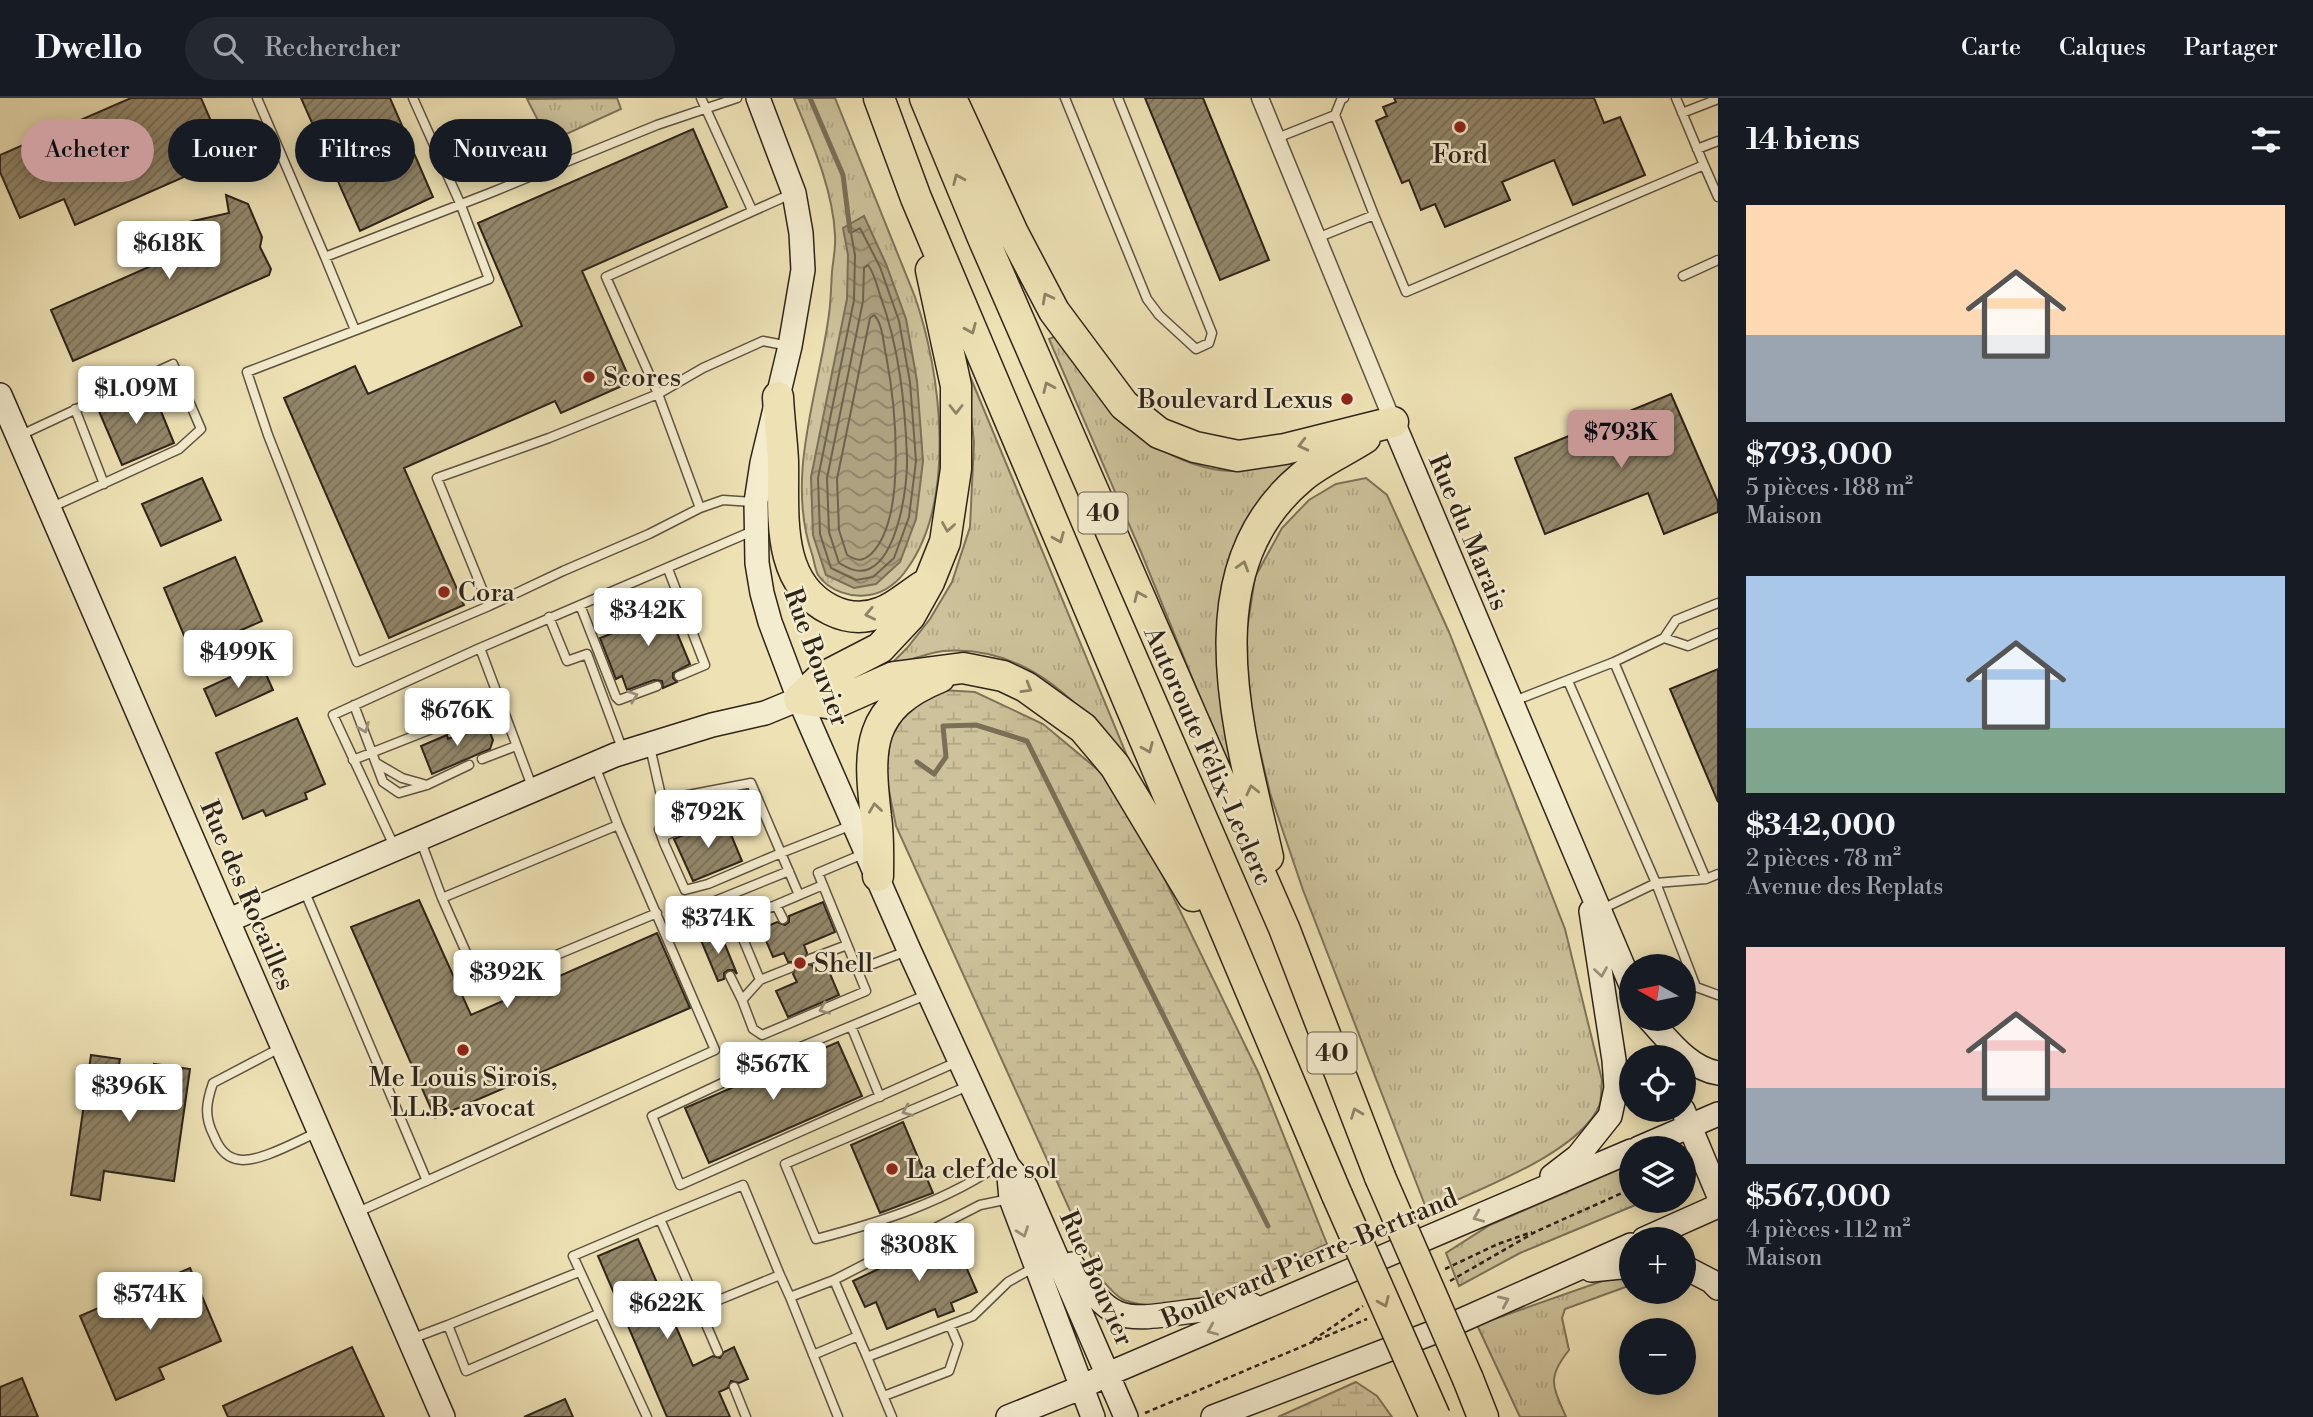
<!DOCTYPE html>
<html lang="fr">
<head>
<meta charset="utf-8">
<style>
  body { margin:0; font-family:"Libre Bodoni",serif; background:#242831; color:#f1f3f6; height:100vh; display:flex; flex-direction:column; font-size:26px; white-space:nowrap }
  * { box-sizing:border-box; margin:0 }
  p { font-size:23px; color:#9ea1a6 }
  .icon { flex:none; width:38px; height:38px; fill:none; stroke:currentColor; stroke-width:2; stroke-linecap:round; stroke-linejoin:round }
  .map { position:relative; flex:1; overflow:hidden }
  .panel { display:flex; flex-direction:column; background:#171b24; width:595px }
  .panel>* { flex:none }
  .top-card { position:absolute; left:21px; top:21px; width:665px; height:63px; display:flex; gap:14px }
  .needle { width:46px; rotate:279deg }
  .fabs { position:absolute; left:1619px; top:856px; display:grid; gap:14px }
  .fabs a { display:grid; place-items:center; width:77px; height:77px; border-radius:50%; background:#171b24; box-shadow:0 4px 18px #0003; font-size:35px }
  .price { position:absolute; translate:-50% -60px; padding:0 16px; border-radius:7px; background:#fff; color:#222; font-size:23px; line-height:46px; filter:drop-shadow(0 2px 4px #0008) }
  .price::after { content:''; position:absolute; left:50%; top:42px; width:21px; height:16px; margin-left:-10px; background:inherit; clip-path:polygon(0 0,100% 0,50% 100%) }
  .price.on { background:#c59692; color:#111 }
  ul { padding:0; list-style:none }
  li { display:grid; align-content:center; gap:14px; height:371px; padding:0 28px }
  li span { display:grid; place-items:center; height:217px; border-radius:0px; color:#555 }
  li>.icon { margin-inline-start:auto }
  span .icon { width:126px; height:126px; fill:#fffc; stroke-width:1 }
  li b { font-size:30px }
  h2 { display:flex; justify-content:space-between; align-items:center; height:84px; padding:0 28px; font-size:30px }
  .tag { padding:0 24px; border-radius:32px; background:#171b24; box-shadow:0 4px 18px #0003; font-size:24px; line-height:63px }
  .tag.on { background:#c59692; color:#111 }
  header { display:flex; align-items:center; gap:42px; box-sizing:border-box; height:98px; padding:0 35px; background:#171b24; border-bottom:2px solid #363941 }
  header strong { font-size:33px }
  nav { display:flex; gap:38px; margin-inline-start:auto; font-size:24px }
  .search { width:490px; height:63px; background:#242831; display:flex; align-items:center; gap:18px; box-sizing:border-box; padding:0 24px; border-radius:38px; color:#9ea1a6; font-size:26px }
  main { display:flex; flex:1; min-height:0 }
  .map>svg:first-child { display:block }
  .grass { fill:url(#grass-tufts); stroke:#7e735a; stroke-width:2 }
  .wetland { fill:url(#wetland-marsh); stroke:#7e735a; stroke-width:2 }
  .water { fill:url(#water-waves); stroke:#7a6f57; stroke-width:2 }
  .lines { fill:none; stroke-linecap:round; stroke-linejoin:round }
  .shore { stroke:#6e624d; stroke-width:2 }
  .stream { stroke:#7a6f57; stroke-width:5 }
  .building { fill:url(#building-hatch); stroke:#2e241a; stroke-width:2 }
  .lane-casing { stroke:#5e5441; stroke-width:11 }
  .street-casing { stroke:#5e5441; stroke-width:19 }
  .secondary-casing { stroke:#2e241a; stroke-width:26 }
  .highway-casing { stroke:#2e241a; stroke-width:33 }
  .path { stroke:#2e241a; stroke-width:2.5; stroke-dasharray:5 3.5; stroke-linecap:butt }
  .lane { stroke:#f4eccf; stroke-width:8 }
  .street { stroke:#f4eccf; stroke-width:16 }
  .secondary { stroke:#f4eccf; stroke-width:23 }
  .highway { stroke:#eee2b5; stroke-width:30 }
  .highway-bridge-casing { stroke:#2e241a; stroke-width:33; stroke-linecap:butt }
  .highway-bridge { stroke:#eee2b5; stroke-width:30 }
  .oneway { stroke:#8e8368 }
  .oneway2 { stroke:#9b927e }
  .poi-dot { fill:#8f2418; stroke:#f4eccf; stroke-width:2.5 }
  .labels { text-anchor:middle; stroke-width:5; stroke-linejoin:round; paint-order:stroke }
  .shield { fill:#f4eccf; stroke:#696050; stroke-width:2 }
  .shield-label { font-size:24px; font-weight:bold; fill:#2e241a }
  .poi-label { font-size:26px; fill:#2e241a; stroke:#f4eccf; text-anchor:start }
  .street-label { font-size:26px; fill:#2e241a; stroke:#f4eccf }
</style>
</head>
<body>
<header>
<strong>Dwello</strong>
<div class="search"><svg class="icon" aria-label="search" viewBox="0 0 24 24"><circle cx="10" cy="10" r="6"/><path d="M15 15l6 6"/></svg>Rechercher</div>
<nav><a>Carte</a><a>Calques</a><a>Partager</a></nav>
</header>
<main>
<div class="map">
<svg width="1718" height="1319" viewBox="0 0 1718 1319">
  <defs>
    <pattern id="grass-tufts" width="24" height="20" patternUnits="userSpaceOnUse" patternTransform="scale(1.75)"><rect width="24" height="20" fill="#cdc29b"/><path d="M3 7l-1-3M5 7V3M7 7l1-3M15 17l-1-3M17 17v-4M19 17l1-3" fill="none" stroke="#b0a785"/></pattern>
    <pattern id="wetland-marsh" width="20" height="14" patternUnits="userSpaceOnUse" patternTransform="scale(1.75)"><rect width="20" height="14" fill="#cdc29b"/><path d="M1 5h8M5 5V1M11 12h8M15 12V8" fill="none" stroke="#b0a785"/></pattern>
    <pattern id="water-waves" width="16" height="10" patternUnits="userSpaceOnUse" patternTransform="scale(1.75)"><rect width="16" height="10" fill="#ada180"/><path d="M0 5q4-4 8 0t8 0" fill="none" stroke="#8d8368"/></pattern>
    <pattern id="building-hatch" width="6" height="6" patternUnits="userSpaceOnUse" patternTransform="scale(1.75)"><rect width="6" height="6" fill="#92876b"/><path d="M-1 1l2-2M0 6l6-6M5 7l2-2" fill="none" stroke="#786e57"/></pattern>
  </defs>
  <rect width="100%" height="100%" fill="#eee2b5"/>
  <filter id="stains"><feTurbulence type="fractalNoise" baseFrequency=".00286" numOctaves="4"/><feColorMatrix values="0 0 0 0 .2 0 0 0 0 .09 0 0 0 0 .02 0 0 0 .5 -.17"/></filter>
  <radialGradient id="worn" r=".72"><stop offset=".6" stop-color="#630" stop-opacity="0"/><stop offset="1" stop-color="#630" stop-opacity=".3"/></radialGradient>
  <path class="grass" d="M617 0 621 11 549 44 527 1Z
    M794 0H835L915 199C941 274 957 402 907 471 899 483 885 495 869 497 851 500 829 493 818 477 815 471 814 462 812 456 785 378 819 294 829 216 831 202 831 188 832 174 833 162 836 149 835 137 833 91 811 42 794 0Z
    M1056 238C1092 291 1130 345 1194 366 1209 371 1226 375 1242 372 1262 369 1283 361 1304 355L1306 363 1243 438 1236 664 1227 666 1141 454 1049 241Z
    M965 266 1132 670C1083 609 1031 547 944 553 925 555 905 564 887 570L907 550 930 521 952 484 970 429 974 344Z
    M1366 380 1387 397 1449 534 1565 831 1602 982C1601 990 1602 1001 1599 1008 1579 1056 1474 1093 1428 1115L1303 792 1270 695 1252 620 1245 545 1255 479 1282 430 1309 402 1336 386Z
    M1631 1066V1102L1645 1103 1520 1155 1459 1188 1446 1155 1490 1127Z
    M1631 1173V1187L1565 1211 1562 1220 1569 1252C1546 1281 1553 1288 1566 1319H1520L1477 1227Z"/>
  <path class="wetland" d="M942 592 975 594 1043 626 1121 691 1259 976 1327 1146C1275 1170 1180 1225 1124 1202 1116 1199 1108 1188 1101 1181L896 728 886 678 890 641 904 618 923 599Z
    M1356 1284 1377 1298 1392 1319H1278Z"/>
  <path class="water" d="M864 118 886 166 906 221 917 283 923 363 916 421 900 464 876 486 854 490 826 477 813 437 811 379 847 201 848 157 843 130Z"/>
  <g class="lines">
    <path class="shore" d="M860 130 880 169 899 223 910 284 916 363 909 419 894 460 873 479 856 482 831 470 820 436 818 380 854 202 855 157 851 135Z
      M868 167C874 175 877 187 880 197 899 249 905 304 907 359 908 388 898 458 869 471 858 476 848 470 839 465L829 434 827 380 863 203 864 170Z
      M874 217C883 226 883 245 886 257 895 304 908 420 871 456 862 464 857 463 847 457L839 432 837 381 870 220Z"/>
    <path class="stream" d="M810 0 843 77 850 133
      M917 664 934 676 946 659 943 628 976 627 1027 643 1268 1128"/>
  </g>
  <path class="building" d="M131 0H201L227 60 75 127 64 101 20 120 0 74V57Z
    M301 0H390L433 99 360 133Z
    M1145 0H1203L1269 162 1220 182Z
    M1394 0H1594L1604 25 1620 19 1645 77 1573 107 1554 62 1502 84 1510 102 1445 129 1435 106 1421 112 1409 82 1402 85 1376 23 1387 18 1383 9 1396 4Z
    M693 31 727 109 582 173 631 284 561 315 555 303 404 370 464 507 389 540 284 300 355 268 368 296 522 228 478 125Z
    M226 97 248 106 262 139 260 149 271 171 269 177 73 263 51 212 149 169 143 147 186 137 184 125 229 115Z
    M151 289 174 345 122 367 98 311Z
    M1671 296 1718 404V414L1664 436 1648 395 1545 436 1515 360Z
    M202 380 221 422 161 448 142 406Z
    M235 459 262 523 191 554 164 490Z
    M673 502 682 527 675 530 690 566 673 575V580L677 584 663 590 662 583 654 582 627 592 622 578 616 581 600 540 631 528 628 521Z
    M261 565 273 592 216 618 204 591Z
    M1718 571V704L1670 591Z
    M297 620 325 686 305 695 307 701 266 718 263 712 243 721 216 655Z
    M486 625 493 642 490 651 432 676 421 648 447 637 448 641Z
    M724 720 742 763 693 783 674 741Z
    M419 802 471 917 657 835 690 910 435 1020 351 829Z
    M823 804 835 834 804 847 807 855 804 863 806 866 812 867 816 876 828 871 839 897 788 919 776 893 797 884 793 876 796 868 793 864H788L784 855 773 859 761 831 777 824 785 827 789 824V818Z
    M719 832 737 876 733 872H728L724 875V881L718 883 700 840 707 838 711 841H716Z
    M838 944 862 998 709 1065 685 1010Z
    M91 957 120 961 118 972 153 977 154 966 190 971 174 1083 104 1073 100 1102 71 1097Z
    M903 1024 933 1095 880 1115 851 1047Z
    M950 1132 977 1194 951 1205 954 1213 938 1219 935 1211 887 1231 876 1204 865 1209 853 1183 925 1149 923 1144Z
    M638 1141 693 1268 713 1258 720 1260 724 1254 734 1249 748 1281 739 1285 731 1283 728 1290 719 1294 730 1319H667L598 1158Z
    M190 1170 221 1243 159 1270 164 1281 116 1302 80 1218Z
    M352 1249 384 1319H228L223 1308Z
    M22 1280 38 1319H0V1289Z
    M565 1301 573 1319H524Z"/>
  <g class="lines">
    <defs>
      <path id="lane" d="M257 0 325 159 490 95 657 27 737 0
        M413 0 460 105 489 181 247 274 268 337 357 564 489 508
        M701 0 752 112
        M1065 0 1147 201 1159 217 1196 251 1209 245 1212 235 1118 0
        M1682 15 1718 1
        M1335 17 1341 2 1344 0
        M1277 40 1335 17 1374 117 1317 140
        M1697 51 1718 43
        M1704 67 1718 99
        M1374 117 1406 194 1704 67 1676 0
        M325 159 355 232
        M1683 178 1718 162
        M75 311 104 386
        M21 337 173 266 201 331 179 351 50 410
        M753 404 723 402 700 410 649 436 563 473 489 508 437 380 549 340 658 296 606 179 791 96
        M700 410 658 296 703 270 763 243 789 248
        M668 471 705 567 679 578
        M580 507 616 599 619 602 657 588
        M549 519 567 563 587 556 623 653
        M1664 540 1676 522 1718 505
        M1614 564 1706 781
        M1568 583 1656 785 1600 812
        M1514 603 1614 564 1664 540 1688 548 1718 535
        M354 607 383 684 399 695 427 687 469 667
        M650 649 662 702 751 685 781 755 852 727
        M482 661 516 648
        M353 662 500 604
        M378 666 402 680 427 687
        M533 691 480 550 755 432
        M757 699 664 738V745L685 792 708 786 781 755 799 797
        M618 727 442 800 476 877 482 883 489 885 657 815
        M420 741 442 800
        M664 745 659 731C666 718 683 715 698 714L706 720
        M395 750 333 617 480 550
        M1718 776 1706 781 1656 785 1696 889 1718 897
        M304 792 427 1083
        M776 807 783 821
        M713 835 706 816 710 805 789 773
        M810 861 847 847
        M790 870 760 882 736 824 823 787
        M857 872 907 853
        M730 878 742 902
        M760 882 742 902 753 931 762 937 866 893 818 775 863 756
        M926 897 786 955 652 1018 680 1087 959 963
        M851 928 880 999
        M280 950 213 985C206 1005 204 1019 214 1038 218 1048 224 1058 236 1061 256 1067 299 1042 318 1034
        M968 988 785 1066 816 1141C882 1124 947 1103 1003 1064
        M358 1114 715 952 618 727 595 668
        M579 1174 448 1227 466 1273 598 1216
        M834 1182 790 1199 838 1319
        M699 1210 660 1121 743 1087 780 1177
        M411 1241 448 1227
        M718 1254 699 1210 780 1177 790 1199
        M813 1257 858 1238
        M867 1259 834 1182 980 1107 1009 1101
        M734 1289 746 1319
        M884 1298 949 1273 958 1246 950 1227
        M647 1319 573 1158 660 1121
        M892 1319 867 1259 973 1218 1008 1184 1033 1170"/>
      <path id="street" d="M1260 0 1393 324"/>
      <path id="secondary" d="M758 0 794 95 801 135 803 172 790 248 762 365 756 404 757 465 762 495 770 524 799 601 909 852 1008 1068 1026 1089 1126 1319
        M0 297 443 1319
        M1393 324 1631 887
        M229 822 615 657 712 627 765 615 799 601
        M1648 920C1668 941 1688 970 1718 975
        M1683 1012 1718 1096
        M1639 1050 1718 1016
        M1008 1068 1011 1101 1093 1319
        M1552 1078 1578 1058 1610 1018 1616 990 1614 962 1591 813
        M1644 1141 1718 1108
        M1072 1166C1111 1223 1118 1224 1186 1214 1208 1211 1230 1210 1252 1207
        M1684 1169 1711 1183 1718 1190
        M1591 1172 1631 1168
        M1008 1319 1080 1290 1108 1276 1631 1053
        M1213 1319 1442 1231 1631 1147"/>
      <path id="highway" d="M879 0 916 100 1337 1097
        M925 0 983 140 1284 830 1380 1079
        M951 0 1013 135 1054 213 1124 307 1159 335 1195 349 1238 358 1285 351 1393 324
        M778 299C779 321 782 342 783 363 784 415 775 485 831 512 847 520 865 521 882 514 896 509 910 496 923 488
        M799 601 833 606 894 579 963 570 1003 578 1026 589 1083 630 1115 668 1193 798
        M799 601 820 581 880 550 910 518 929 484 945 444 956 371V288L931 172
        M1268 759C1240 637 1188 474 1302 379 1320 364 1345 353 1365 340
        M878 778C878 759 879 739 876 719 868 651 866 609 940 579
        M1468 1281 1483 1319"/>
    </defs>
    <use href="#lane" class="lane-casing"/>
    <use href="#street" class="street-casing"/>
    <use href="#secondary" class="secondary-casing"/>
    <use href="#highway" class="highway-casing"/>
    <path class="path" d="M1445 1171 1498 1146 1532 1134
      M1450 1183 1537 1133 1631 1091
      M1313 1242 1363 1208
      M1145 1315 1367 1221"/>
    <use href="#lane" class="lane"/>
    <use href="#street" class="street"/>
    <use href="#secondary" class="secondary"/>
    <use href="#highway" class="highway"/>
    <defs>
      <path id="highway-bridge" d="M1380 1079 1468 1281
        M1337 1097 1435 1319"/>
    </defs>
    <use href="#highway-bridge" class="highway-bridge-casing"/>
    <use href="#highway-bridge" class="highway-bridge"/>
  </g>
  <defs><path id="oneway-chevron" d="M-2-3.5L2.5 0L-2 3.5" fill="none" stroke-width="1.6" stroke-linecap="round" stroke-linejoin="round" transform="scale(1.75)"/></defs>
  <g class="oneway">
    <use href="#oneway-chevron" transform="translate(958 81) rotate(-113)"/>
    <use href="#oneway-chevron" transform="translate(1047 200) rotate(-118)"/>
    <use href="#oneway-chevron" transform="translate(971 231) rotate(67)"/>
    <use href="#oneway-chevron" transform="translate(1048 289) rotate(-114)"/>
    <use href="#oneway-chevron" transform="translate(956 311) rotate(90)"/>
    <use href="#oneway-chevron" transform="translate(1303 347) rotate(166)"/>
    <use href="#oneway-chevron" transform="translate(948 429) rotate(99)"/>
    <use href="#oneway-chevron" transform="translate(1059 440) rotate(67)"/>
    <use href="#oneway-chevron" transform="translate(1243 468) rotate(-73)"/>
    <use href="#oneway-chevron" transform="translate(1139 498) rotate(-114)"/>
    <use href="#oneway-chevron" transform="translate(870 516) rotate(168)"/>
    <use href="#oneway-chevron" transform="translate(1027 590) rotate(30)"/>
    <use href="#oneway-chevron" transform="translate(1148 650) rotate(67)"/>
    <use href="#oneway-chevron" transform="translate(1252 692) rotate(-103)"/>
    <use href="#oneway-chevron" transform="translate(875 710) rotate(-98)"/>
    <use href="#oneway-chevron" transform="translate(1356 1015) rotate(-111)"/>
    <use href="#oneway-chevron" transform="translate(1384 1204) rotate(66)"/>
  </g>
  <g class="oneway2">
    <use href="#oneway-chevron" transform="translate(633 598) rotate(-20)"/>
    <use href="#oneway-chevron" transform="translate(364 630) rotate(68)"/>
    <use href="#oneway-chevron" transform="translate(1601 874) rotate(81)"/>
    <use href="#oneway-chevron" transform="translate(824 911) rotate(157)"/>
    <use href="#oneway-chevron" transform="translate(907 1013) rotate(158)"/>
    <use href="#oneway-chevron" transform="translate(1478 1119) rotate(157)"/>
    <use href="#oneway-chevron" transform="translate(1023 1134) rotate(70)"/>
    <use href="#oneway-chevron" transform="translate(1504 1203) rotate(-24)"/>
    <use href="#oneway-chevron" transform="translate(1212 1232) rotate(157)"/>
  </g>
  <g class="poi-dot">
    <circle cx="1460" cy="29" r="7"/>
    <circle cx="589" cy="279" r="7"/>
    <circle cx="1347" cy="301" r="7"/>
    <circle cx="444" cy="494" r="7"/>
    <circle cx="800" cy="865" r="7"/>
    <circle cx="463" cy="952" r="7"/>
    <circle cx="892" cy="1071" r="7"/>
  </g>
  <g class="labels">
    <g class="shield">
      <rect x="1078.5" y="394.5" width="49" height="41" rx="5"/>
      <rect x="1307.5" y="934.5" width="49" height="41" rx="5"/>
    </g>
    <g class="shield-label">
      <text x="1103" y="423">40</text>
      <text x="1332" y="963">40</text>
    </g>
    <g class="poi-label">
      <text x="1460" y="65" text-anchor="middle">Ford</text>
      <text x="603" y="288">Scores</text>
      <text x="1333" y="310" text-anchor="end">Boulevard Lexus</text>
      <text x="458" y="503">Cora</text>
      <text x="814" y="874">Shell</text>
      <text x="463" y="988" text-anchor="middle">Me Louis Sirois,<tspan x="463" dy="30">LL.B. avocat</tspan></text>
      <text x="906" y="1080">La clef de sol</text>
    </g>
    <g class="street-label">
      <text transform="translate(1469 434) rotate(67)" y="9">Rue du Marais</text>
      <text transform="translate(817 559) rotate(70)" y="9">Rue Bouvier</text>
      <text transform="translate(1209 658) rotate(66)" y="9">Autoroute Félix-Leclerc</text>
      <text transform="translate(248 797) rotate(67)" y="9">Rue des Rocailles</text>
      <text transform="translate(1309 1160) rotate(-23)" y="9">Boulevard Pierre-Bertrand</text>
      <text transform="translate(1097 1180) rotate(66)" y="9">Rue Bouvier</text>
    </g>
  </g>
  <rect width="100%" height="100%" filter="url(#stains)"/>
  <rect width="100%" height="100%" fill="url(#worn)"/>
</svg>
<div class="fabs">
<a><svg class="needle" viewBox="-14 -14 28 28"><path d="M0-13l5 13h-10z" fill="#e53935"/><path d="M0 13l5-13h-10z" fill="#9ea1a6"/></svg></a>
<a><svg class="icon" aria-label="locate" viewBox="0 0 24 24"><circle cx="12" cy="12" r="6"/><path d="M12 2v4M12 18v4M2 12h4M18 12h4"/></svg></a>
<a><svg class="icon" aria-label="layers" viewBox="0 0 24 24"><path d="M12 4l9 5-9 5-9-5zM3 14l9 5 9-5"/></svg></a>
<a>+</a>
<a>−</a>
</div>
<b class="price" style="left:169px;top:183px">$618K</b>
<b class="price" style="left:136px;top:328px">$1.09M</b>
<b class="price on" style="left:1621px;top:372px">$793K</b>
<b class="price" style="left:648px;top:550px">$342K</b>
<b class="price" style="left:238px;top:592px">$499K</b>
<b class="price" style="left:457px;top:650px">$676K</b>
<b class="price" style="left:708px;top:752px">$792K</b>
<b class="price" style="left:718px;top:858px">$374K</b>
<b class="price" style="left:507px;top:912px">$392K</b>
<b class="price" style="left:773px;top:1004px">$567K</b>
<b class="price" style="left:129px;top:1026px">$396K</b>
<b class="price" style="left:919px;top:1185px">$308K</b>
<b class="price" style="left:150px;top:1234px">$574K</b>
<b class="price" style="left:667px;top:1243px">$622K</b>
<div class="top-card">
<a class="tag on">Acheter</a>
<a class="tag">Louer</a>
<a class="tag">Filtres</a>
<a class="tag">Nouveau</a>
</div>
</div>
<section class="panel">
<h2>14 biens<svg class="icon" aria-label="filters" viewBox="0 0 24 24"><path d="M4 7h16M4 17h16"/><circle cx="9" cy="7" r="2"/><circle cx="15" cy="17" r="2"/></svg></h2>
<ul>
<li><span style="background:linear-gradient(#ffd9b3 60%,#9aa5b1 0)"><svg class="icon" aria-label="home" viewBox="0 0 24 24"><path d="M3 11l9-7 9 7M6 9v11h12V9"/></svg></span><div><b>$793,000</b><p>5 pièces · 188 m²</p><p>Maison</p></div></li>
<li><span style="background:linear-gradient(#a9c7e8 70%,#7fa58c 0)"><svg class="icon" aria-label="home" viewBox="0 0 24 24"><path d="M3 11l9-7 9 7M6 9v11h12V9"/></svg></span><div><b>$342,000</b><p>2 pièces · 78 m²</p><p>Avenue des Replats</p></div></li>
<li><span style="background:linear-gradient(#f6c9c9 65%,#9aa5b1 0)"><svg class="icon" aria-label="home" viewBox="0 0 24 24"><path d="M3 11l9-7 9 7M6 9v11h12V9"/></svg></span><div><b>$567,000</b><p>4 pièces · 112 m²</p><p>Maison</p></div></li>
</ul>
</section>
</main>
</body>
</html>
